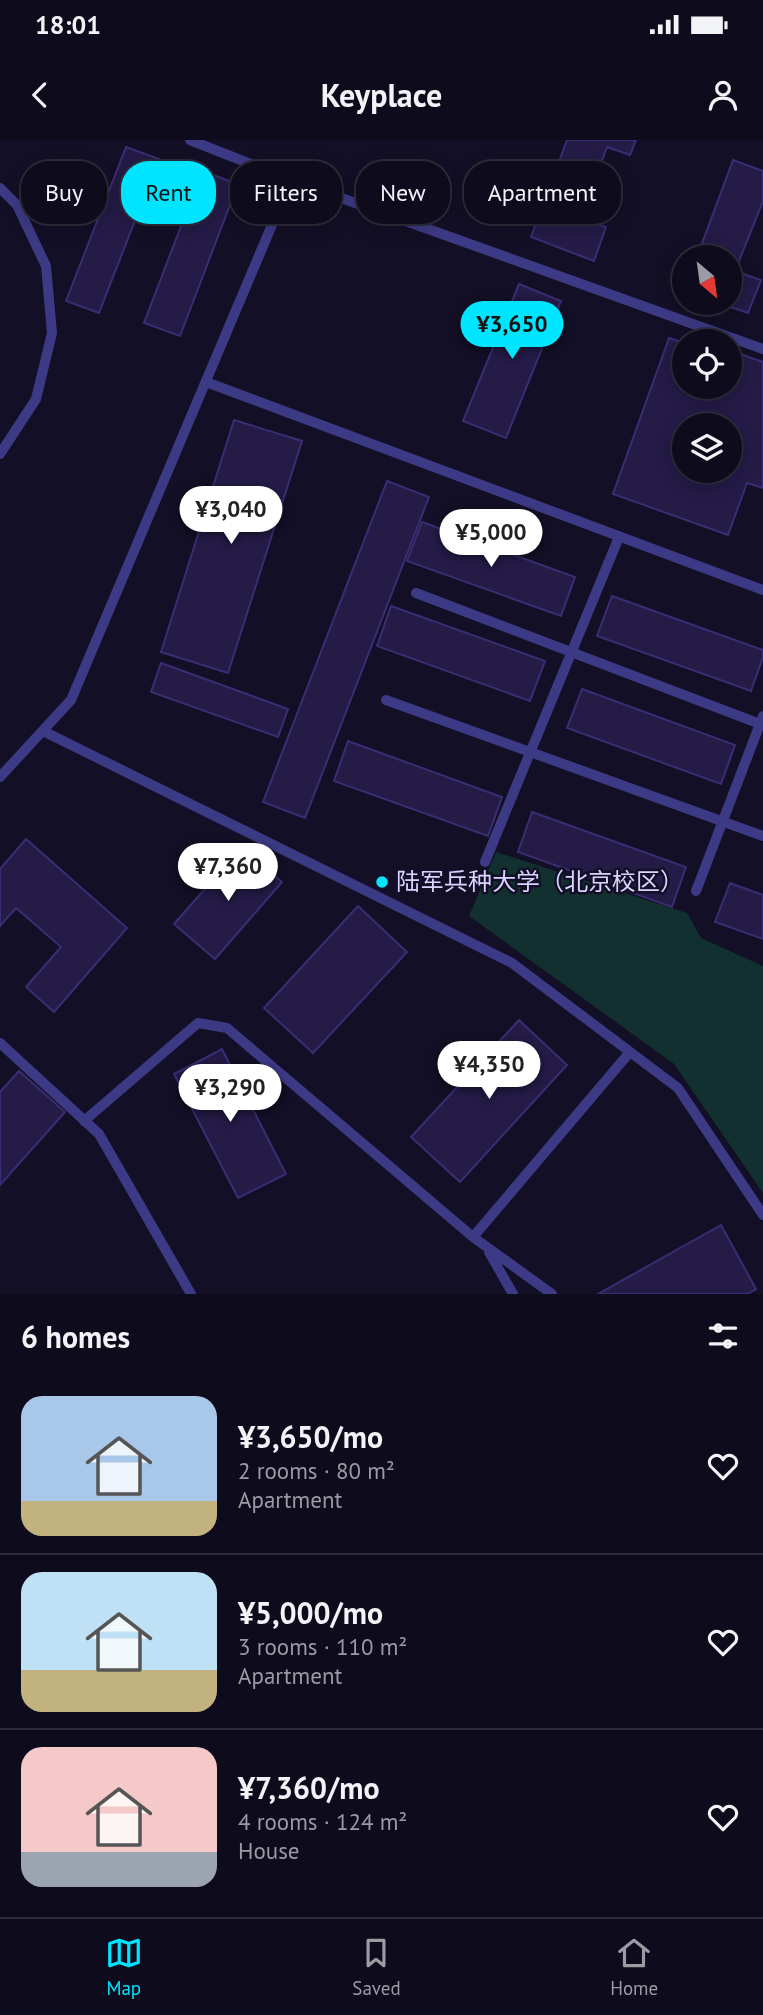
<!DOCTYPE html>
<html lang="en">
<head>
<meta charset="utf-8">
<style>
  body { margin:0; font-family:"PT Sans","Noto Sans SC",sans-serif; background:#171425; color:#f1f3f6; height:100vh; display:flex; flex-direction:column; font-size:26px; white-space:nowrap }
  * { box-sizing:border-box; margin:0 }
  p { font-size:23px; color:#9b9ba3 }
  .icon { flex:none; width:38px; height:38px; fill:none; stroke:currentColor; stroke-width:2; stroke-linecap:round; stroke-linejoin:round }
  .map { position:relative; height:1154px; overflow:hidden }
  .drawer { display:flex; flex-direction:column; background:#0e0b1c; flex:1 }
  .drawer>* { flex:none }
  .hud { position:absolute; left:21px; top:21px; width:721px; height:63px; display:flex; gap:14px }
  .needle { width:46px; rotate:151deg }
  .fabs { position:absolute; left:672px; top:105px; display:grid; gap:14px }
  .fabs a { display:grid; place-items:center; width:70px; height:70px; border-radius:50%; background:#0e0b1c; box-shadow:0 4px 18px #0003,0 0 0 2px #2e2b3b; font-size:35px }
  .price { position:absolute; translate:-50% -60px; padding:0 16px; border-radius:24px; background:#fff; color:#222; font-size:23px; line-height:46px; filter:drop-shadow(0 2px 4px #0008) }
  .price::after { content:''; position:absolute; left:50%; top:42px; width:21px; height:16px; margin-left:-10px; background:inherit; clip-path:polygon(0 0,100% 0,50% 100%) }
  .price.active { background:#00e5ff; color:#111 }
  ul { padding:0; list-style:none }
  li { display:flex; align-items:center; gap:21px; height:175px; padding:0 21px }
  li+li { border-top:2px solid #2e2b3b }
  li span { display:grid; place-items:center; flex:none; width:196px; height:140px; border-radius:21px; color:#555 }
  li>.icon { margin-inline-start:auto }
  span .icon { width:84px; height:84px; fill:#fffc; stroke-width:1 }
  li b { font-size:30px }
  h2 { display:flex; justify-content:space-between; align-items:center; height:84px; padding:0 21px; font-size:30px }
  .tag { padding:0 24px; border-radius:28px; background:#0e0b1c; box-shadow:0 4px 18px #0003,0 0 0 2px #2e2b3b; font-size:24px; line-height:63px }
  .tag.active { background:#00e5ff; color:#111 }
  .status { display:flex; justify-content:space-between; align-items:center; height:49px; padding:0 35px; background:#0e0b1c; direction:ltr }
  .status svg { height:19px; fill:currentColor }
  header { display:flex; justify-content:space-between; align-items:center; height:91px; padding:0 21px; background:#0e0b1c; font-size:32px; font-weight:600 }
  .tabs { display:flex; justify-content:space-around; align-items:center; height:98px; border-top:2px solid #2e2b3b; background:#0e0b1c; font-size:19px; color:#9b9ba3 }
  .tabs a { display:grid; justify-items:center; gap:4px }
  .tabs .active { color:#00e5ff }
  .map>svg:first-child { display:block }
  .green { fill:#12302f }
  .building { fill:#241b47; stroke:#3b2d73; stroke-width:2; fill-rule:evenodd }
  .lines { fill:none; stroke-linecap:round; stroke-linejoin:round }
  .service { stroke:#3d3a85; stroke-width:10 }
  .poi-dot { fill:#00e5ff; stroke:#130f26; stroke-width:2.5 }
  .labels { text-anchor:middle; stroke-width:5; stroke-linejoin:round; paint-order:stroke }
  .poi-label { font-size:24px; fill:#d9d4ff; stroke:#130f26; text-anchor:start }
</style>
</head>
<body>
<div class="status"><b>18:01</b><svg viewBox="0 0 49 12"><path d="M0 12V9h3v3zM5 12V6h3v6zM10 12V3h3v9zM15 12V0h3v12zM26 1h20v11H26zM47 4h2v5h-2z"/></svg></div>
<header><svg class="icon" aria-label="back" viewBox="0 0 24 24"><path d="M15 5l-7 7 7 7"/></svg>Keyplace<svg class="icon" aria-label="person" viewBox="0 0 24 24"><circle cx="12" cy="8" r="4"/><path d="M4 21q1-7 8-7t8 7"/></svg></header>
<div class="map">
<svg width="763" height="1154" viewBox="0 0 763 1154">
  <rect width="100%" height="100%" fill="#130f26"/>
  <path class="green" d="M496 712 687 773 701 798 763 826V1053L674 924 469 776Z"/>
  <path class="building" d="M567 0H636L630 15 607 7 581 78 606 87 594 121 531 97Z
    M126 7 159 19 99 173 66 161Z
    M733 20 763 31V61L735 131 761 140 748 173 719 163H730V117H697Z
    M202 31 238 44 180 196 144 183Z
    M519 144 561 161 506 298 463 281Z
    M669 198 684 203V247H730V219L732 220 735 212 763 222V348L747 343 728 395 613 354ZM684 285H730V331H684Z
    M234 280 302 301 228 533 161 512Z
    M387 341 429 357 305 678 263 662Z
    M422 382 575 437 561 476 407 421Z
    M612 456 763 510V517L751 551 597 496Z
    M391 466 545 521 530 561 377 506Z
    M161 523 288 569 278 597 151 552Z
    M582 549 735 605 721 644 567 588Z
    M348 601 502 657 488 696 334 641Z
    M532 672 686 727 672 767 518 712Z
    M26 699 127 788 54 872 26 847 61 807 16 768 0 786V729Z
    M242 707 282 742 215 819 174 784Z
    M730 743 763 755V799L715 782Z
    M358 766 407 812 313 913 264 868Z
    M519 880 567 925 460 1042 411 997Z
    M222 909 286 1034 238 1058 174 934Z
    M19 931 65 972 0 1045V952Z
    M721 1085 756 1149 747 1154H598Z"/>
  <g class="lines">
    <path class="service" d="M190 0 291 40 763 209
      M0 48 17 65 46 126 52 193 36 259 0 314
      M206 242 763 450
      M416 453 763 585
      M386 560 763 696
      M43 591 512 823 678 948 763 1075
      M0 637 71 560 291 40
      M485 722 619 397
      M696 751 763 576
      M0 903 99 994 191 1154
      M84 981 198 883 227 888 473 1097 552 1154
      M473 1097 630 912
      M489 1112 513 1154"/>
  </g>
  <circle class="poi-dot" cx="382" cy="742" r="7"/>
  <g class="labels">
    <g class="poi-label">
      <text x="396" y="750">陆军兵种大学（北京校区）</text>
    </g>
  </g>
</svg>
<div class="fabs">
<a><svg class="needle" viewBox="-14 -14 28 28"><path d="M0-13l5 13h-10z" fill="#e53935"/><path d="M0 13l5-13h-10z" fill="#9b9ba3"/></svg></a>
<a><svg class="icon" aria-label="locate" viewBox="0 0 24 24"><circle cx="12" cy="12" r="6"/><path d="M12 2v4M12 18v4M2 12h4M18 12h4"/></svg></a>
<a><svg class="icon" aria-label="layers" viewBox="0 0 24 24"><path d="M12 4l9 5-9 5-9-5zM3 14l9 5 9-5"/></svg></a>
</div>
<b class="price active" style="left:512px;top:221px">¥3,650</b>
<b class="price" style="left:231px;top:406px">¥3,040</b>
<b class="price" style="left:491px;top:429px">¥5,000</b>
<b class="price" style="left:228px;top:763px">¥7,360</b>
<b class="price" style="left:489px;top:961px">¥4,350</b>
<b class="price" style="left:230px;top:984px">¥3,290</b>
<div class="hud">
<a class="tag">Buy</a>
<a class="tag active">Rent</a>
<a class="tag">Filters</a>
<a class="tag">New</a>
<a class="tag">Apartment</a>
</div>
</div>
<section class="drawer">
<h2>6 homes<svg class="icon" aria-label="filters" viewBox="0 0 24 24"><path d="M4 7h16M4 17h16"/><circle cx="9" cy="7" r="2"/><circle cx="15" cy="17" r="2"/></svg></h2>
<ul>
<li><span style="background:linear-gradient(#a9c7e8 75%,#c2b280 0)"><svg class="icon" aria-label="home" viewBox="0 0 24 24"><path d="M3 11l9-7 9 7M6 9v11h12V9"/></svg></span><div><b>¥3,650/mo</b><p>2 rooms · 80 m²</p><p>Apartment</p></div><svg class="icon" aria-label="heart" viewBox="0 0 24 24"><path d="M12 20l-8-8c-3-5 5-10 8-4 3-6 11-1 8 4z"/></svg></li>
<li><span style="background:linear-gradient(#bfe0f5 70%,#c2b280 0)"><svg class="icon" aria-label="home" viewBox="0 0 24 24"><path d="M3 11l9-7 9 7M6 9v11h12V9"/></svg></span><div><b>¥5,000/mo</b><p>3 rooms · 110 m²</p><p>Apartment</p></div><svg class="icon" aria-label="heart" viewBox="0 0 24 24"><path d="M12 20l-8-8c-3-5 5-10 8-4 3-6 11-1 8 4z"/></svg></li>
<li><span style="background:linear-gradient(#f6c9c9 75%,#9aa5b1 0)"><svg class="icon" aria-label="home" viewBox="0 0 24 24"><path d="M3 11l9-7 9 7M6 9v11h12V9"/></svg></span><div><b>¥7,360/mo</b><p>4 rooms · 124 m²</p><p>House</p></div><svg class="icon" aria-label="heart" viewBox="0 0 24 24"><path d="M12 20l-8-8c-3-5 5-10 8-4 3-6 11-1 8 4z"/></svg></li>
</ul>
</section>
<nav class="tabs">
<a class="active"><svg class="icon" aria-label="map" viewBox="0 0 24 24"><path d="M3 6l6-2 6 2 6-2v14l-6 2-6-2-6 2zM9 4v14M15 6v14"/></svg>Map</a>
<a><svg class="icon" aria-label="saved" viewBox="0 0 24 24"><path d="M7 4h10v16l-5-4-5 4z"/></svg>Saved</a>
<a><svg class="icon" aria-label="home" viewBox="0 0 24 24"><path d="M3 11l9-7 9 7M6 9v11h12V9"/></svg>Home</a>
</nav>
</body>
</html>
